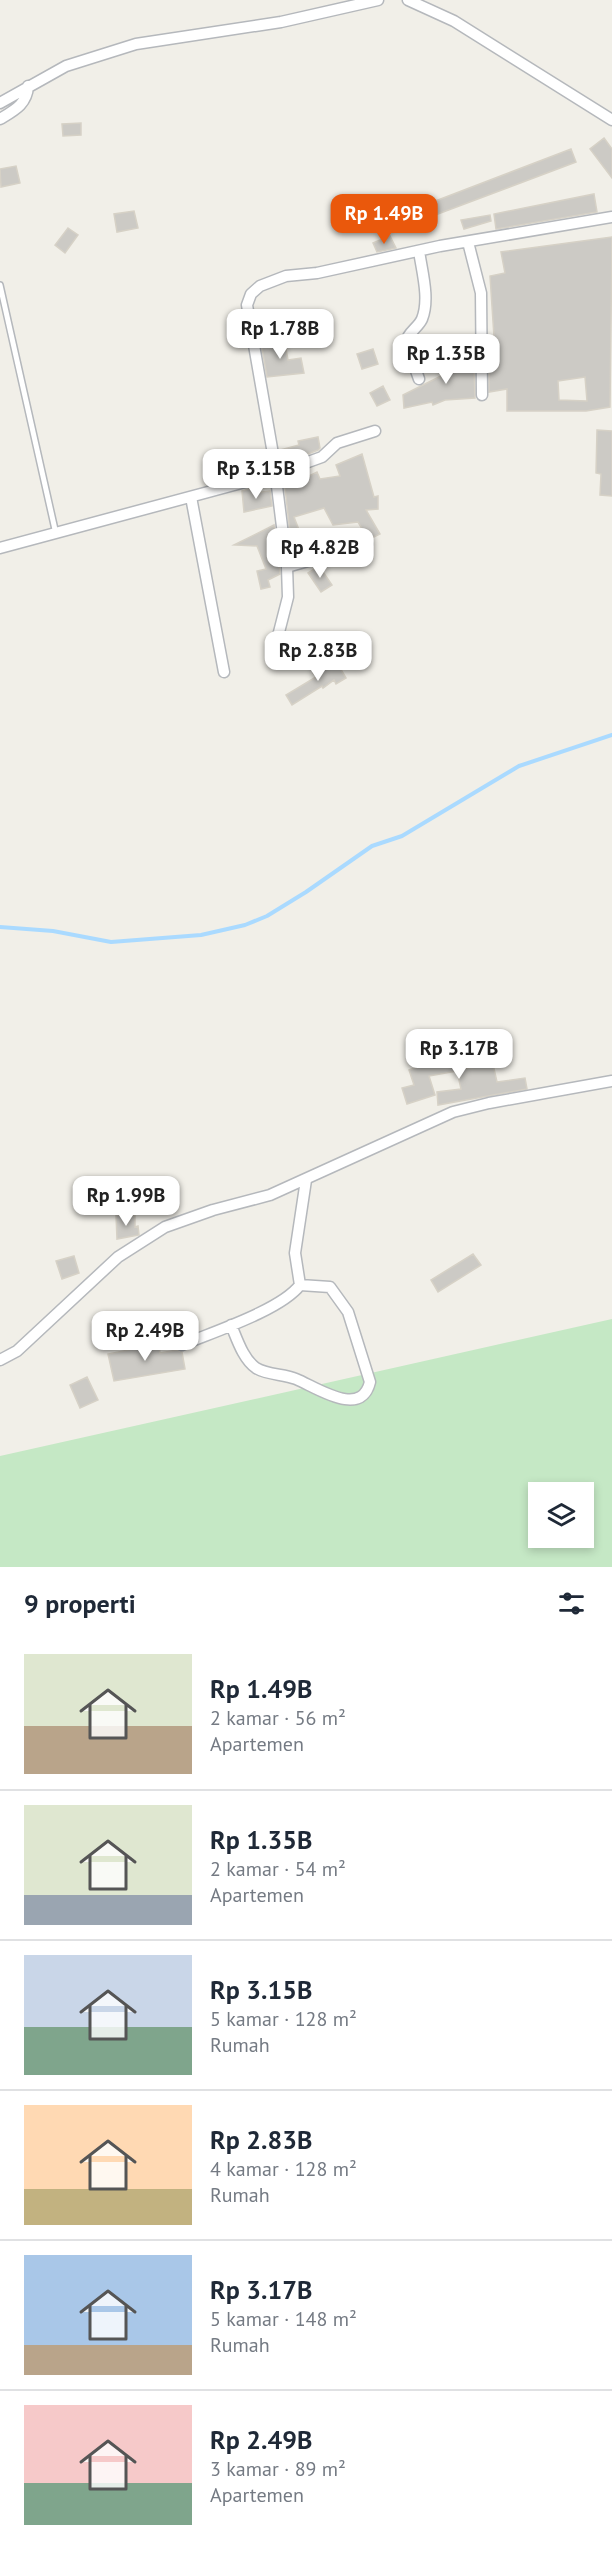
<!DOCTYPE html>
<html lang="id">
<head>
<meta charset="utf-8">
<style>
  body { margin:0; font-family:"PT Sans",sans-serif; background:#f6f6f7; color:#1f2937; height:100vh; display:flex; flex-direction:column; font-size:22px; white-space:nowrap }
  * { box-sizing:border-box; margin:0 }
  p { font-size:20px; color:#747a83 }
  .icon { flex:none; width:33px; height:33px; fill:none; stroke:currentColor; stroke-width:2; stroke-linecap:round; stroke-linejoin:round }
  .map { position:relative; height:1567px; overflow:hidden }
  .panel { display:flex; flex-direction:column; background:#fff; flex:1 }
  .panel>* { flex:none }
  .fabs { position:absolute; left:528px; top:1482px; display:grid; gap:12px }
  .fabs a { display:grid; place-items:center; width:66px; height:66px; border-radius:0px; background:#fff; box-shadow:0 3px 9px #0003; font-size:30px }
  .price { position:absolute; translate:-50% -51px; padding:0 14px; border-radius:12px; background:#fff; color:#222; font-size:20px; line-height:39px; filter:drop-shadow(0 2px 3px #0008) }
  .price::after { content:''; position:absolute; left:50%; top:36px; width:18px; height:14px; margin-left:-9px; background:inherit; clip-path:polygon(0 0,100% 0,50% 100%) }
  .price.current { background:#ea580c; color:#fff }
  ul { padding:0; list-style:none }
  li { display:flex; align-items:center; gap:18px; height:150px; padding:0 24px }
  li+li { border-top:2px solid #e0e1e3 }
  li span { display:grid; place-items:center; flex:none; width:168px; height:120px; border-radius:0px; color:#555 }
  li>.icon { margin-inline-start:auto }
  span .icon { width:72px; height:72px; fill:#fffc; stroke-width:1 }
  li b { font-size:26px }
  h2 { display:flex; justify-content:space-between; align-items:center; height:72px; padding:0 24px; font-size:26px }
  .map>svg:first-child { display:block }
  .green { fill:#c5e8c5; fill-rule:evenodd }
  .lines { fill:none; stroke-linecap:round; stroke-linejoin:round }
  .stream { stroke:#aadaff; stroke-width:4 }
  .building { fill:#cccac5; stroke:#d6d1c6; stroke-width:1.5; fill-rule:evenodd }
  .service-casing { stroke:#b5b8bc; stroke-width:8 }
  .minor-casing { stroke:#b5b8bc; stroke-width:13 }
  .service { stroke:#fff; stroke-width:5 }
  .minor { stroke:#fff; stroke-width:10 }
</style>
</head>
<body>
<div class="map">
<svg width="612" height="1567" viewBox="0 0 612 1567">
  <rect width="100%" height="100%" fill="#f1efe8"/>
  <path class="green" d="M612 1319V1567H0V1456ZM538 1492H584V1538H538Z"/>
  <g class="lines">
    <path class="stream" d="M0 927 53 931 111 942 201 935 245 925 267 916 306 892 372 846 402 836 519 766 612 735"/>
  </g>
  <path class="building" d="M81 123V135L63 136 62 124Z
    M604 138 612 149V178L590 149Z
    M571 149 576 162 382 235 378 223Z
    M16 166 20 183 1 187 0 169Z
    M594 194 597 212 496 229 494 214Z
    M134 211 138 228 117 232 114 214Z
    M490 215 491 221 464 229 461 220Z
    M68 228 78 235 65 253 55 245Z
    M390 236 396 248 377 252 373 243Z
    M612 237 610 407 586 411H507V389L489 392V368L496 367 490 276 505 273 501 252ZM585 377 587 401 559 400 558 381Z
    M284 338 288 360 301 358 304 373 267 377 261 342Z
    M373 349 378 364 362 369 357 354Z
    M470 357 472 370H474L475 398 445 400 433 405 432 402 404 408 403 395 441 376 439 361Z
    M383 386 390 400 377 406 370 393Z
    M597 430 612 431V496L600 495 601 474 596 473Z
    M318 437 320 448 318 450 282 464 280 450 299 445 298 441Z
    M362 454 374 497 378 496V509L366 510 380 534 372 538 367 537 358 522 333 525 324 508 294 517 305 545 292 550 284 479 305 471 307 477 317 472 320 479 340 476 336 465Z
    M252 488 253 493 270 491 272 506 244 512 242 491Z
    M274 525 280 574 268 580 270 587 261 589 257 571 266 569 257 546 234 545Z
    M319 566 332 585 321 592 308 573Z
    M294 632 307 652 295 660 284 643 285 638Z
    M336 661 346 678 336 684 334 680 323 688 322 686 292 705 286 695 316 677 313 673Z
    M455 1043 467 1044 464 1069 493 1064 497 1082 525 1078 527 1089 438 1105 437 1092 461 1089 457 1071 429 1076 435 1095 407 1104 402 1088 414 1085 409 1070 425 1064V1067L443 1064 441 1056 454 1052Z
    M116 1215 135 1216V1227L138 1226 139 1235 117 1239Z
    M473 1254 481 1265 438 1292 431 1280Z
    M74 1256 79 1273 62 1279 56 1261Z
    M159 1344 160 1353 177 1350 182 1352 185 1369 114 1381 108 1354Z
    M87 1377 98 1400 80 1408 70 1385Z"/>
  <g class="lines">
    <defs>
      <path id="service" d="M0 285 56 534"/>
      <path id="minor" d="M408 0 454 21 612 120
        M0 103 66 66 136 44 281 22 378 0
        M0 119C15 110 27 104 28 86
        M468 242 481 293 482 395
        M419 251C422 272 430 299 422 319 418 328 408 332 406 342L419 379
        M191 497 224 672
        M0 548 275 474 322 457 337 443 375 431
        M287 567C315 558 341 554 367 544
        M277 640 288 597 287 567 273 454 247 305 251 294 260 286 286 276 317 273 440 246 612 217
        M231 1325C237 1339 243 1359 256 1368 267 1375 284 1374 296 1379 316 1387 361 1419 370 1382L348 1312 330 1287 300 1285
        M182 1345C213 1332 281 1310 300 1285L295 1253 306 1180
        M0 1360 17 1351 118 1257 165 1227 213 1210 270 1195 453 1112 489 1103 612 1081"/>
    </defs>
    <use href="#service" class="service-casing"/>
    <use href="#minor" class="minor-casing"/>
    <use href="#service" class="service"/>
    <use href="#minor" class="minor"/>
  </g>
</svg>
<div class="fabs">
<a><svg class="icon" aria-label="layers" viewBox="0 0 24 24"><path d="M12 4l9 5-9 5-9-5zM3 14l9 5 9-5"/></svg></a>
</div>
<b class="price current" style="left:384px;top:245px">Rp 1.49B</b>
<b class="price" style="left:280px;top:360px">Rp 1.78B</b>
<b class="price" style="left:446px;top:385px">Rp 1.35B</b>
<b class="price" style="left:256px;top:500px">Rp 3.15B</b>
<b class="price" style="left:320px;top:579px">Rp 4.82B</b>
<b class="price" style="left:318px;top:682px">Rp 2.83B</b>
<b class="price" style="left:459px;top:1080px">Rp 3.17B</b>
<b class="price" style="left:126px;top:1227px">Rp 1.99B</b>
<b class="price" style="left:145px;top:1362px">Rp 2.49B</b>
</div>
<section class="panel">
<h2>9 properti<svg class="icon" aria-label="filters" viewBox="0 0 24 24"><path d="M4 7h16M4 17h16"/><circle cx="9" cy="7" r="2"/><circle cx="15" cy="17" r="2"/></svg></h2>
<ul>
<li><span style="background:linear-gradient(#dfe7d0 60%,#b9a48a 0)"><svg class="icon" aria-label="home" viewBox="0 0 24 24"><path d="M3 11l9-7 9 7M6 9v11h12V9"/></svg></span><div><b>Rp 1.49B</b><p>2 kamar · 56 m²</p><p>Apartemen</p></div></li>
<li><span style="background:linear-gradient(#dfe7d0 75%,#9aa5b1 0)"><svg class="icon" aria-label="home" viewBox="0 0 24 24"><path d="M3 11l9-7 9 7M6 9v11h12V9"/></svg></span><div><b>Rp 1.35B</b><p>2 kamar · 54 m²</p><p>Apartemen</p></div></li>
<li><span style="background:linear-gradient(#c9d6e8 60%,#7fa58c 0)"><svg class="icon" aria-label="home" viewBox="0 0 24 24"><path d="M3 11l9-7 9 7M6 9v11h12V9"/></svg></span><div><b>Rp 3.15B</b><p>5 kamar · 128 m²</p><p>Rumah</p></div></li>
<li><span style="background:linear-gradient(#ffd9b3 70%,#c2b280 0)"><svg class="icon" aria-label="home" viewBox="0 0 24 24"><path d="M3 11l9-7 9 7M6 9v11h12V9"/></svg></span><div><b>Rp 2.83B</b><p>4 kamar · 128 m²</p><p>Rumah</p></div></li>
<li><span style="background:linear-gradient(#a9c7e8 75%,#b9a48a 0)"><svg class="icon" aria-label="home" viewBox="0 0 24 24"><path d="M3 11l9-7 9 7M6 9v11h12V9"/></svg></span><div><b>Rp 3.17B</b><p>5 kamar · 148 m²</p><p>Rumah</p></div></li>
<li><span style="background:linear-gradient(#f6c9c9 65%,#7fa58c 0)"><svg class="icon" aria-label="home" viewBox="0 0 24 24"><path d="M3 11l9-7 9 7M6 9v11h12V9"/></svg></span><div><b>Rp 2.49B</b><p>3 kamar · 89 m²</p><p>Apartemen</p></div></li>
</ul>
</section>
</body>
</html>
